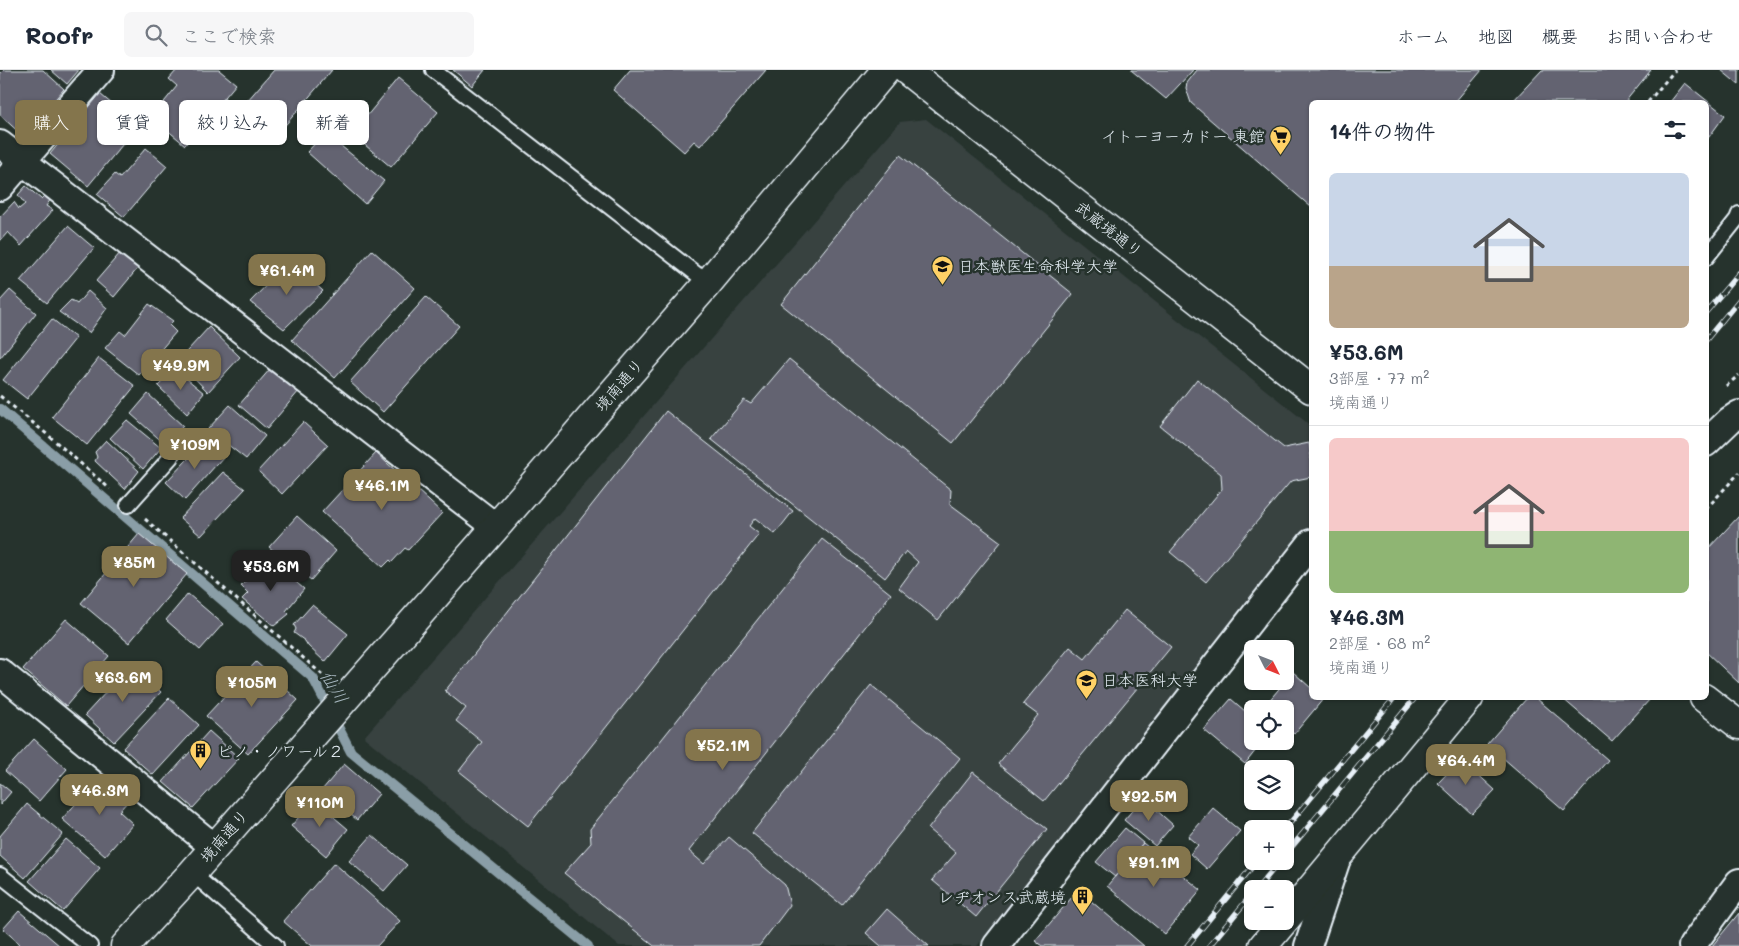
<!DOCTYPE html>
<html lang="ja">
<head>
<meta charset="utf-8">
<style>
  body { margin:0; font-family:Mali,"Klee One",sans-serif; background:#f6f6f7; color:#1f2937; height:100vh; display:flex; flex-direction:column; font-size:19px; white-space:nowrap }
  * { box-sizing:border-box; margin:0 }
  p { font-size:16px; color:#747a83 }
  .icon { flex:none; width:28px; height:28px; fill:none; stroke:currentColor; stroke-width:2; stroke-linecap:round; stroke-linejoin:round }
  .map { position:relative; flex:1; overflow:hidden }
  .details { position:absolute; left:1309px; top:30px; width:400px; height:600px; display:flex; flex-direction:column; background:#fff; border-radius:8px; box-shadow:0 1px 4px #0004 }
  .details>* { flex:none }
  .top-card { position:absolute; left:15px; top:30px; width:475px; height:45px; display:flex; gap:10px }
  .needle { width:32px; rotate:132deg }
  .fabs { position:absolute; left:1244px; top:570px; display:grid; gap:10px }
  .fabs a { display:grid; place-items:center; width:50px; height:50px; border-radius:8px; background:#fff; box-shadow:0 1px 4px #0004; font-size:25px }
  .price { position:absolute; translate:-50% -42px; padding:0 11px; border-radius:10px; background:#84754c; color:#fff; font-size:16px; line-height:32px; filter:drop-shadow(0 1px 2px #0008) }
  .price::after { content:''; position:absolute; left:50%; top:30px; width:15px; height:11px; margin-left:-8px; background:inherit; clip-path:polygon(0 0,100% 0,50% 100%) }
  .price.current { background:#222; color:#fff }
  ul { padding:0; list-style:none }
  li { display:grid; align-content:center; gap:10px; height:265px; padding:0 20px }
  li+li { border-top:1px solid #e0e1e3 }
  li span { display:grid; place-items:center; height:155px; border-radius:8px; color:#555 }
  li>.icon { margin-inline-start:auto }
  span .icon { width:90px; height:90px; fill:#fffc; stroke-width:1 }
  li b { font-size:21px }
  h2 { display:flex; justify-content:space-between; align-items:center; height:60px; padding:0 20px; font-size:21px }
  .tag { padding:0 18px; border-radius:8px; background:#fff; box-shadow:0 1px 4px #0004; font-size:18px; line-height:45px }
  .tag.current { background:#84754c; color:#fff }
  header { display:flex; align-items:center; gap:30px; box-sizing:border-box; height:70px; padding:0 25px; background:#fff; border-bottom:1px solid #e0e1e3 }
  header strong { font-size:24px }
  nav { display:flex; gap:28px; margin-inline-start:auto; font-size:18px }
  .search { width:350px; height:45px; background:#f6f6f7; display:flex; align-items:center; gap:12px; box-sizing:border-box; padding:0 18px; border-radius:8px; color:#747a83; font-size:19px }
  .map>svg:first-child { display:block }
  .built { fill:#384241 }
  .lines { fill:none; stroke-linecap:round; stroke-linejoin:round }
  .stream { stroke:#8a9ea7; stroke-width:10 }
  .building { fill:#636471; stroke:#e8f1f8 }
  .service-casing { stroke:#e8f1f8; stroke-width:18 }
  .minor-casing { stroke:#e8f1f8; stroke-width:30 }
  .tertiary-casing { stroke:#e8f1f8; stroke-width:31 }
  .primary-casing { stroke:#e8f1f8; stroke-width:31 }
  .path { stroke:#e8f1f8; stroke-width:3; stroke-dasharray:4 4; stroke-linecap:butt }
  .service { stroke:#26332d; stroke-width:14 }
  .minor { stroke:#26332d; stroke-width:26 }
  .tertiary { stroke:#26332d; stroke-width:28 }
  .primary { stroke:#26332d; stroke-width:28 }
  .rail-casing { stroke:#e8f1f8; stroke-width:5.5 }
  .rail { stroke:#26332d; stroke-width:4; stroke-dasharray:11; stroke-linecap:butt }
  .labels { text-anchor:middle; stroke-width:5; stroke-linejoin:round; paint-order:stroke }
  .poi-label { font-size:16px; fill:#e8f1f8; stroke:#26332d; text-anchor:start }
  .street-label { font-size:16px; fill:#e8f1f8; stroke:#26332d }
  .water-label { font-size:18px; font-style:italic; fill:#a9b9c2; stroke:#26332d }
</style>
</head>
<body>
<header>
<strong>Roofr</strong>
<div class="search"><svg class="icon" aria-label="search" viewBox="0 0 24 24"><circle cx="10" cy="10" r="6"/><path d="M15 15l6 6"/></svg>ここで検索</div>
<nav><a>ホーム</a><a>地図</a><a>概要</a><a>お問い合わせ</a></nav>
</header>
<div class="map">
<svg width="1739" height="876" viewBox="0 0 1739 876">
  <rect width="100%" height="100%" fill="#26332d"/>
  <filter id="ink" filterUnits="userSpaceOnUse"><feTurbulence type="fractalNoise" baseFrequency=".02" numOctaves="2"/><feDisplacementMap in="SourceGraphic" scale="10" xChannelSelector="R" yChannelSelector="G"/><feConvolveMatrix kernelMatrix="1 2 1 2 8 2 1 2 1" color-interpolation-filters="sRGB"/></filter>
  <g filter="url(#ink)">
    <path class="built" d="M926 49 1311 356V456L977 876H619L364 667 900 52Z"/>
    <g class="lines">
      <path class="stream" d="M0 339 313 608 351 682 588 876"/>
    </g>
    <path class="building" d="M4 0H43L64 19 23 66 0 45V4Z
      M51 0H79L67 14Z
      M177 0H219L236 14 185 75 152 47 177 16 169 9Z
      M274 0H332L281 60 247 31Z
      M453 0H485L472 16Z
      M630 0H766L700 76 694 71 684 82 613 20Z
      M1131 0H1193L1166 29Z
      M1197 0H1482L1455 32H1311V137L1191 33 1186 18 1187 13Z
      M1542 0H1651L1625 32H1512Z
      M1721 0H1739V15Z
      M398 8 438 42 391 97 352 64Z
      M1685 13 1725 45 1706 71V32H1670Z
      M100 24 138 56 88 116 50 84Z
      M325 63 384 111 365 134 307 82Z
      M146 78 167 96 124 147 97 124 115 104 120 108Z
      M900 85 1073 224 953 373 781 234Z
      M26 116 41 129 47 123 51 129 46 136 53 140 21 176 8 162 0 171V147L14 132 19 139 25 134 18 125Z
      M68 156 94 178 47 233 20 211Z
      M372 180 415 218 335 308 292 270Z
      M121 182 138 198 114 227 96 211Z
      M290 191 323 221 284 259 250 232Z
      M10 220 36 243 0 288V231Z
      M88 221 107 238 89 263 59 242 71 230 77 234Z
      M426 227 459 256 383 342 350 312Z
      M149 234 173 251 169 255 176 262 139 305 105 278 120 261 125 265Z
      M52 249 76 268 27 329 3 310Z
      M209 257 240 287 208 322 178 291Z
      M99 288 135 316 87 375 52 347Z
      M789 289 951 420 950 434 1001 472 938 550 899 518 918 492 906 481 885 508 711 369 744 330 751 334Z
      M271 298 299 321 267 359 239 335Z
      M175 299 204 323 187 344 158 316Z
      M1197 309 1284 378 1309 373 1311 386V407L1291 411 1206 512 1170 482 1222 419 1221 404 1160 356Z
      M148 324 183 356 166 375 131 344Z
      M230 335 265 366 246 389 208 359Z
      M666 341 793 441 775 464 755 448 749 456 759 464 528 756 459 701 482 672 456 651 466 638 445 621Z
      M127 350 161 378 143 399 110 368Z
      M303 352 328 375 282 424 258 401Z
      M106 370 139 401 125 419 95 391 97 387 95 382Z
      M206 370 224 386 185 430 166 412Z
      M376 383 397 402 400 398 419 415 416 419 442 443 408 480 405 478 392 492 390 490 383 497 322 442Z
      M223 402 245 419 201 466 180 448Z
      M297 446 336 481 311 510 269 477Z
      M1739 446V613L1706 582V481Z
      M139 464 187 504 129 573 81 533Z
      M822 469 891 524 689 781 704 794 729 767 785 815 790 835 759 876H654L564 803 591 773 590 759Z
      M268 488 304 519 286 541 289 544 274 556 242 529 248 523 241 516Z
      M188 524 223 554 200 580 166 550Z
      M312 535 348 564 325 592 308 576 305 571 294 563 296 559 294 555Z
      M1125 540 1171 577 1044 731 998 694 1038 645 1023 634 1070 577 1085 589Z
      M66 549 109 586 66 636 23 599Z
      M256 592 298 630 248 684 206 646Z
      M131 595 161 622 114 672 85 645Z
      M1293 602 1311 618V628H1324L1294 664 1285 656V639L1263 638Z
      M871 615 960 688 842 835 752 763Z
      M169 628 199 655 153 705 123 678Z
      M1527 628H1536L1608 690 1564 741 1487 674Z
      M1562 628H1651L1612 671Z
      M1231 629 1252 647V671H1263L1245 694 1204 660Z
      M209 661 239 688 193 738 163 712Z
      M34 669 67 699 39 731 5 701Z
      M1461 689 1495 720 1472 744 1438 713Z
      M344 694 379 724 357 750 322 720Z
      M973 702 1047 759 976 847 932 810 956 783 928 759Z
      M102 705 130 729 119 741 133 754 105 786 62 749Z
      M0 713 11 722 0 735Z
      M1143 728 1173 755 1155 776 1124 750Z
      M314 730 348 759 326 786 291 756Z
      M27 734 63 764 25 808 0 786V766Z
      M1213 738 1240 761 1207 799 1190 784 1198 775 1188 767Z
      M1125 758 1143 773 1115 807 1096 792Z
      M372 765 407 795 384 821 349 791Z
      M66 769 100 798 63 841 29 811Z
      M1143 773 1201 820 1165 864 1107 816Z
      M334 793 400 851 377 876H312L283 851Z
      M1078 820 1144 876H1042L1035 871Z
      M887 839 929 876H881L866 863Z
      M19 841 60 876H17L19 873 3 859Z
      M1739 843V876H1712Z"/>
    <g class="lines">
      <defs>
        <path id="service" d="M433 0 708 213
          M1706 188 1737 149 1739 144
          M128 435 171 387
          M192 803 276 876
          M0 805 90 876"/>
        <path id="minor" d="M0 74 496 457
          M0 117 101 0
          M1706 373 1730 350 1739 344
          M0 602 214 777
          M996 876 1311 473
          M1308 876 1337 789
          M1692 876 1739 812"/>
        <path id="tertiary" d="M1704 628 1739 655
          M125 876 192 803 496 457 708 213 886 0"/>
        <path id="primary" d="M906 0 1311 319
          M1285 850 1469 628
          M1263 876 1284 851"/>
      </defs>
      <use href="#service" class="service-casing"/>
      <use href="#minor" class="minor-casing"/>
      <use href="#tertiary" class="tertiary-casing"/>
      <use href="#primary" class="primary-casing"/>
      <path class="path" d="M1648 32 1675 0
        M1726 316 1739 305
        M0 326 48 365 110 419
        M1706 439 1739 403
        M145 449 325 607"/>
      <use href="#service" class="service"/>
      <use href="#minor" class="minor"/>
      <use href="#tertiary" class="tertiary"/>
      <use href="#primary" class="primary"/>
      <defs>
        <path id="rail" d="M1706 242 1739 203
          M1706 270 1739 230
          M1285 759 1394 628
          M1285 785 1415 628
          M1257 819 1280 791
          M1187 876 1257 791
          M1209 876 1252 824"/>
      </defs>
      <use href="#rail" class="rail-casing"/>
      <use href="#rail" class="rail"/>
    </g>
  </g>
  <defs>
    <symbol id="supermarket-pin" viewBox="-11 -11 22 30"><path d="M0 17L-7.5 6A9.5 9.5 0 1 1 7.5 6Z" fill="#ffd166" stroke="#26332d"/><path d="M-6-5.5h2.5l.6 2H6L4.5 2H-2.5L-4.4-4H-6ZM-1.5 3.2a1.3 1.3 0 1 0 .1 0ZM3 3.2a1.3 1.3 0 1 0 .1 0Z" fill="#111"/></symbol>
    <symbol id="university-pin" viewBox="-11 -11 22 30"><path d="M0 17L-7.5 6A9.5 9.5 0 1 1 7.5 6Z" fill="#ffd166" stroke="#26332d"/><path d="M0-5L7-2L0 1L-7-2ZM-4 1L0 2.5L4 1V4Q0 6-4 4Z" fill="#111"/></symbol>
    <symbol id="building-pin" viewBox="-11 -11 22 30"><path d="M0 17L-7.5 6A9.5 9.5 0 1 1 7.5 6Z" fill="#ffd166" stroke="#26332d"/><path d="M-4-6H4V6H1V3H-1V6H-4ZM-2.5-4.3h1.7v1.8h-1.7ZM.8-4.3h1.7v1.8H.8ZM-2.5-1h1.7V.8h-1.7ZM.8-1h1.7V.8H.8Z" fill="#111"/></symbol>
  </defs>
  <g fill-rule="evenodd">
    <use href="#supermarket-pin" x="1268" y="54" width="25" height="34"/>
    <use href="#university-pin" x="930" y="184" width="25" height="34"/>
    <use href="#university-pin" x="1074" y="598" width="25" height="34"/>
    <use href="#building-pin" x="188" y="668" width="25" height="34"/>
    <use href="#building-pin" x="1070" y="814" width="25" height="34"/>
  </g>
  <g class="labels">
    <g class="poi-label">
      <text x="1265" y="72" text-anchor="end">イトーヨーカドー 東館</text>
      <text x="958" y="202">日本獣医生命科学大学</text>
      <text x="1102" y="616">日本医科大学</text>
      <text x="217" y="687">ピノ・ノワール２</text>
      <text x="1066" y="833" text-anchor="end">レヂオンス武蔵境</text>
    </g>
    <g class="street-label">
      <text transform="translate(1109 159) rotate(38)" y="6">武蔵境通り</text>
      <text transform="translate(619 315) rotate(-49)" y="6">境南通り</text>
      <text transform="translate(224 766) rotate(-49)" y="6">境南通り</text>
    </g>
    <g class="water-label">
      <text transform="translate(334 617) rotate(59)" y="6">仙川</text>
    </g>
  </g>
</svg>
<div class="fabs">
<a><svg class="needle" viewBox="-14 -14 28 28"><path d="M0-13l5 13h-10z" fill="#e53935"/><path d="M0 13l5-13h-10z" fill="#747a83"/></svg></a>
<a><svg class="icon" aria-label="locate" viewBox="0 0 24 24"><circle cx="12" cy="12" r="6"/><path d="M12 2v4M12 18v4M2 12h4M18 12h4"/></svg></a>
<a><svg class="icon" aria-label="layers" viewBox="0 0 24 24"><path d="M12 4l9 5-9 5-9-5zM3 14l9 5 9-5"/></svg></a>
<a>+</a>
<a>−</a>
</div>
<b class="price" style="left:287px;top:226px">¥61.4M</b>
<b class="price" style="left:181px;top:321px">¥49.9M</b>
<b class="price" style="left:195px;top:400px">¥109M</b>
<b class="price" style="left:382px;top:441px">¥46.1M</b>
<b class="price" style="left:134px;top:518px">¥85M</b>
<b class="price current" style="left:271px;top:522px">¥53.6M</b>
<b class="price" style="left:123px;top:633px">¥63.6M</b>
<b class="price" style="left:252px;top:638px">¥105M</b>
<b class="price" style="left:723px;top:701px">¥52.1M</b>
<b class="price" style="left:1466px;top:716px">¥64.4M</b>
<b class="price" style="left:100px;top:746px">¥46.3M</b>
<b class="price" style="left:1149px;top:752px">¥92.5M</b>
<b class="price" style="left:320px;top:758px">¥110M</b>
<b class="price" style="left:1154px;top:818px">¥91.1M</b>
<div class="top-card">
<a class="tag current">購入</a>
<a class="tag">賃貸</a>
<a class="tag">絞り込み</a>
<a class="tag">新着</a>
</div>
<section class="details">
<h2>14件の物件<svg class="icon" aria-label="filters" viewBox="0 0 24 24"><path d="M4 7h16M4 17h16"/><circle cx="9" cy="7" r="2"/><circle cx="15" cy="17" r="2"/></svg></h2>
<ul>
<li><span style="background:linear-gradient(#c9d6e8 60%,#b9a48a 0)"><svg class="icon" aria-label="home" viewBox="0 0 24 24"><path d="M3 11l9-7 9 7M6 9v11h12V9"/></svg></span><div><b>¥53.6M</b><p>3部屋 · 77 m²</p><p>境南通り</p></div></li>
<li><span style="background:linear-gradient(#f6c9c9 60%,#8fb573 0)"><svg class="icon" aria-label="home" viewBox="0 0 24 24"><path d="M3 11l9-7 9 7M6 9v11h12V9"/></svg></span><div><b>¥46.3M</b><p>2部屋 · 68 m²</p><p>境南通り</p></div></li>
</ul>
</section>
</div>
</body>
</html>
